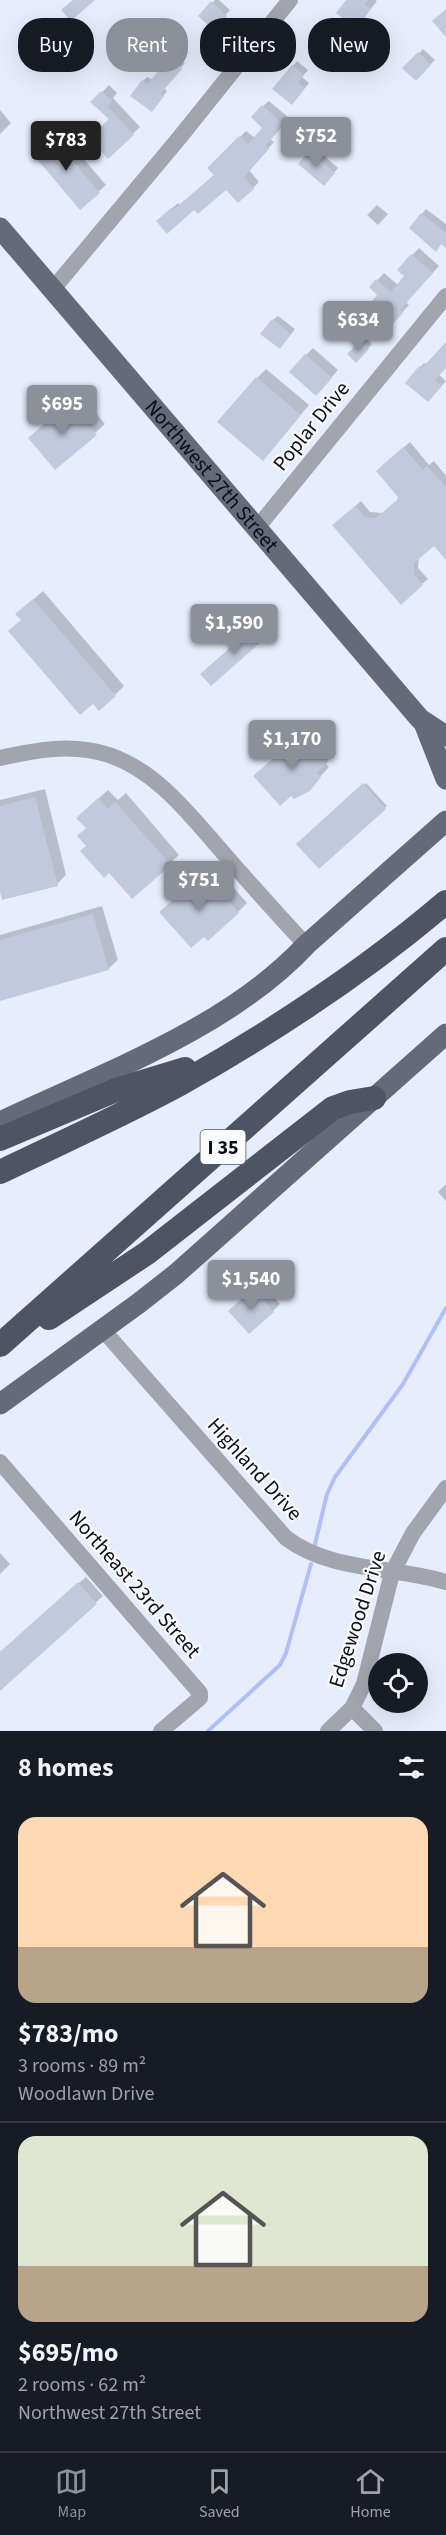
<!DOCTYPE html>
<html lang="en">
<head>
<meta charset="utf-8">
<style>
  body { margin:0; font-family:"Source Sans 3",sans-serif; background:#20242c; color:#f1f3f6; height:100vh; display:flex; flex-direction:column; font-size:22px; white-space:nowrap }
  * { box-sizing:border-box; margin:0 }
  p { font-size:20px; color:#9ea1a6 }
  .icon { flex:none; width:33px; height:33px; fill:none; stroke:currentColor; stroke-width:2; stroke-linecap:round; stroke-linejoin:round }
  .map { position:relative; height:1731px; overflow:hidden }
  .details { display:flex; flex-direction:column; background:#171b24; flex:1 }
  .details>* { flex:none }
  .hud { position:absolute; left:18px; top:18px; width:411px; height:54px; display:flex; gap:12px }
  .controls { position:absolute; left:368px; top:1653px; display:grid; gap:12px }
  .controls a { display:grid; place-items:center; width:60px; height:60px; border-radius:50%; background:#171b24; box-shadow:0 6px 24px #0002; font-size:30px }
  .price { position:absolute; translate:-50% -51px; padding:0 14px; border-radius:6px; background:#8c9099; color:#fff; font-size:20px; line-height:39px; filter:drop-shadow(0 2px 3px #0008) }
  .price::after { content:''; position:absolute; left:50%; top:36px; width:18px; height:14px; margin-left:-9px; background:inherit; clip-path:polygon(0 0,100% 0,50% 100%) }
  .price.active { background:#222; color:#fff }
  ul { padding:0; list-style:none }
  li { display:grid; align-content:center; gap:12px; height:318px; padding:0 18px }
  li+li { border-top:2px solid #363941 }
  li span { display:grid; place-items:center; height:186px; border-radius:18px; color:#555 }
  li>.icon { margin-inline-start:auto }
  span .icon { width:108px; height:108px; fill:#fffc; stroke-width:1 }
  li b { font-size:26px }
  h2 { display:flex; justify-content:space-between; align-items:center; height:72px; padding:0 18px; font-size:26px }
  .pill { padding:0 21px; border-radius:24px; background:#171b24; box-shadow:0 6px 24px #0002; font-size:21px; line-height:54px }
  .pill.active { background:#8c9099; color:#fff }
  .menu { display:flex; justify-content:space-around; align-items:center; height:84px; border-top:2px solid #363941; background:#171b24; font-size:16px; color:#9ea1a6 }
  .menu a { display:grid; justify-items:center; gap:3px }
  .menu .active { color:#8c9099 }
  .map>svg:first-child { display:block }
  .shadow { fill:#0003 }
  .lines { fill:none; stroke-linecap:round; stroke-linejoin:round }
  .stream { stroke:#afbffa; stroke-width:4 }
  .building { fill:#c3c9dd }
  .minor { stroke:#a3a5ae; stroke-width:16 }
  .major { stroke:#656a78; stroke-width:21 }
  .highway { stroke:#4f5465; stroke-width:24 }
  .labels { text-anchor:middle; stroke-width:4.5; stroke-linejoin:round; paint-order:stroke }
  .shield { fill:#f9fbff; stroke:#53555a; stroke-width:1.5 }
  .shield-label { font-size:20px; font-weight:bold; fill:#0c0e14 }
  .street-label { font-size:21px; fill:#0c0e14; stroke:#f9fbff }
</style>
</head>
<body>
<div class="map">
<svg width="446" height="1731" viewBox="0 0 446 1731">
  <rect width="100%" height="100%" fill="#e8edfd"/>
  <path class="shadow" d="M215 0H219L230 10 213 28 200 16Z
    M348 0H375L377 1 362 20Z
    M423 49 435 60 416 79 405 68Z
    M175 55 185 63 164 88 167 91 156 106 143 81 147 77 153 80Z
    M297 61 308 70 302 77 309 83 297 98 293 66Z
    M109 85 117 93 113 98 140 127 108 157 111 119 93 102Z
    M269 101 289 118 270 139 274 142 249 170 259 182 253 188 226 187 195 208 164 215 178 203 180 205 215 174 209 168 246 131 255 138 265 128 263 106Z
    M0 110 11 123 0 134Z
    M59 130 106 185 80 208 40 146Z
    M315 148 338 168 328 180 310 152Z
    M377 205 388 214 378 225 367 215Z
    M426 209 446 224V246L442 243 436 250 422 214Z
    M419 248 439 266 406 302 409 305 396 319 380 295 371 287 384 273 398 285 406 276 412 255Z
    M278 316 295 329 284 343 273 320Z
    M365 337 372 344 356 361 349 354Z
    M446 344V366L438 374 446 381 432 396 420 367 424 363 427 365Z
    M313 348 338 370 323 387 306 355Z
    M266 369 309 405 272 449 257 378Z
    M80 394 105 424 56 468 39 429Z
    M410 442 429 465 434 461 446 476V558L434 544 419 557 418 568 428 579 422 584 339 520 361 501 370 512 383 513 398 500 400 497 383 465Z
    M43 591 124 686 115 695 22 619 27 605Z
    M260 623 269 633 211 684 202 674Z
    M312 724 336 752 325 763 329 767 309 789 265 767Z
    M366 783 387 806 319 867 298 844Z
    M45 789 66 875 57 884 0 886V800Z
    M108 790 118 800 126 793 179 855 133 897 87 846 88 808Z
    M214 865 247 903 238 912 171 903Z
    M102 906 118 960 108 969 0 999V935Z
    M446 1184V1201L438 1192Z
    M261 1283 280 1304 273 1311 237 1304Z
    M0 1553 10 1564 0 1574Z
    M86 1577 103 1596 0 1688V1652Z"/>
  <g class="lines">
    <path class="stream" d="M315 1544 327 1494 335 1477 403 1384 446 1308
      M208 1731 280 1665 286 1653 311 1564"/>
  </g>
  <path class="building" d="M73 0H95L71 21 61 10Z
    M346 0H368L364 4 371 9 356 29 336 13Z
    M211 1 227 16 213 30 198 16Z
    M446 9V37L432 21Z
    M418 52 431 65 416 81 402 68Z
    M170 58 182 69 160 94 164 96 152 112 130 96 142 80 147 84Z
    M292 65 304 75 298 83 305 88 292 105 272 89Z
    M101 91 112 101 107 106 134 135 108 159 93 142 99 137 95 132 109 119 90 102Z
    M262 105 284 125 265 146 269 149 244 177 254 189 238 203 226 190 198 214 194 210 167 234 156 221 171 208 173 210 214 175 207 168 239 136 248 144 262 128 251 117Z
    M51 135 100 193 80 210 31 152Z
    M309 151 335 173 324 186 298 164Z
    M421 213 446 233V248L441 244 436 252 409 228Z
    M411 254 433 273 400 310 403 313 389 328 366 308 377 295 369 287 376 279 391 292 404 276 397 270Z
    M272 319 291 334 280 349 260 334Z
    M360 341 369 349 356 363 347 354Z
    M446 342V368L435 380 442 386 428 402 405 383 419 366 422 368Z
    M305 354 332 378 316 396 289 372Z
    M256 377 301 415 263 461 217 422Z
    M69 402 97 435 55 470 28 438Z
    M403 447 423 470 427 466 446 487V560L434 546 414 563V574L423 585 401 605 332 525 355 506 365 517 376 518 397 500 398 497 376 471Z
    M33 599 116 696 99 711 93 704 80 715 8 631 21 620 15 614Z
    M257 624 268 636 211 686 200 674Z
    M302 733 328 762 317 773 321 777 310 791 294 799 291 796 280 806 253 776Z
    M363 783 386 809 319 869 296 844Z
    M35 797 58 886 2 900 0 892V806Z
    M98 798 108 809 115 802 171 865 132 899 109 873 104 878 80 851 86 846 77 836 86 828 76 818Z
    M204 873 239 913 208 941 204 937 191 948 159 912Z
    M93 914 109 970 0 1001V940Z
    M253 1288 274 1312 249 1334 228 1311Z
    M78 1582 97 1604 0 1691V1652Z"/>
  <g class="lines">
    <path class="minor" d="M53 289 180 137 290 0
      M257 528 446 296
      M0 758C36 750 72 743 109 755 159 772 192 818 226 856 252 886 279 916 306 945
      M103 1330 286 1538C331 1572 394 1566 446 1582
      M0 1462 200 1693V1698L161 1731
      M352 1708 375 1731
      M328 1731 352 1708 364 1684 392 1573 413 1533 446 1488"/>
    <g class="major">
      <path id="s1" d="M0 228 420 719 446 736"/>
      <path d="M424 723 446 779"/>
      <path d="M0 1122C101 1074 229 1028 306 945L446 821"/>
      <path d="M0 1404 139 1303 176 1274 446 1034"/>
    </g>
    <path class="highway" d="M0 1139 116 1090 185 1069
      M0 1172C60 1143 121 1116 180 1084 274 1031 364 972 446 902
      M49 1318 147 1253 333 1108 350 1102 374 1098
      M0 1345 446 949"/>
  </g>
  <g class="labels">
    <rect class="shield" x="200.5" y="1130" width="45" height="34" rx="4.5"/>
    <g class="shield-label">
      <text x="223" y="1154">I 35</text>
    </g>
    <g class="street-label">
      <text transform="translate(311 426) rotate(-51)" y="7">Poplar Drive</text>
      <text dy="7" stroke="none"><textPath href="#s1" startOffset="326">Northwest 27th Street</textPath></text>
      <text transform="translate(255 1469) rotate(48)" y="7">Highland Drive</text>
      <text transform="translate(135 1584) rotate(49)" y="7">Northeast 23rd Street</text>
      <text transform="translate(357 1619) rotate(-72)" y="7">Edgewood Drive</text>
    </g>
  </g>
</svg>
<div class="controls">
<a><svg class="icon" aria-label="locate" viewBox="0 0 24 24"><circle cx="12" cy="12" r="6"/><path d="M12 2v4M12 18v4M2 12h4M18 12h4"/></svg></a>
</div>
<b class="price" style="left:316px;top:168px">$752</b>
<b class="price active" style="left:66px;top:172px">$783</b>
<b class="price" style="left:358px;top:352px">$634</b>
<b class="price" style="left:62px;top:436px">$695</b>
<b class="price" style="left:234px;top:655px">$1,590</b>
<b class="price" style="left:292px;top:771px">$1,170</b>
<b class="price" style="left:199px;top:912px">$751</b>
<b class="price" style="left:251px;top:1311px">$1,540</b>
<div class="hud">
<a class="pill">Buy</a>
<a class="pill active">Rent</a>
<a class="pill">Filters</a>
<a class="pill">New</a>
</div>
</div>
<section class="details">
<h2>8 homes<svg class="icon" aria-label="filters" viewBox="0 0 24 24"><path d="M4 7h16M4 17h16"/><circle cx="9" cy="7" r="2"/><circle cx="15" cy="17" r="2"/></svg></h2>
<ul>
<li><span style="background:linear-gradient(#ffd9b3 70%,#b9a48a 0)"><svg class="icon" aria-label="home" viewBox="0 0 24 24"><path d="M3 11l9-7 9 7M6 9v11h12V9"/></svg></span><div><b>$783/mo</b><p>3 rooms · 89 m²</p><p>Woodlawn Drive</p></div></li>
<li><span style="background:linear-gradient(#dfe7d0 70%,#b9a48a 0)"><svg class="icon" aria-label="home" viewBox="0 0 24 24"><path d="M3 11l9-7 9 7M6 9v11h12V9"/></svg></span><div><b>$695/mo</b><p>2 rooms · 62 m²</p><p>Northwest 27th Street</p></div></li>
</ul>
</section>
<nav class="menu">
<a class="active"><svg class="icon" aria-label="map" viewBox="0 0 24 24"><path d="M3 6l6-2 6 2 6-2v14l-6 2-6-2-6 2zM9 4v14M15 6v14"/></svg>Map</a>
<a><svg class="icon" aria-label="saved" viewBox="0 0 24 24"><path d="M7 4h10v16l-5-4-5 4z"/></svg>Saved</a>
<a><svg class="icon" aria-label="home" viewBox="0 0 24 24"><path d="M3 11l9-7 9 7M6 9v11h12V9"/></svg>Home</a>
</nav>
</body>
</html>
